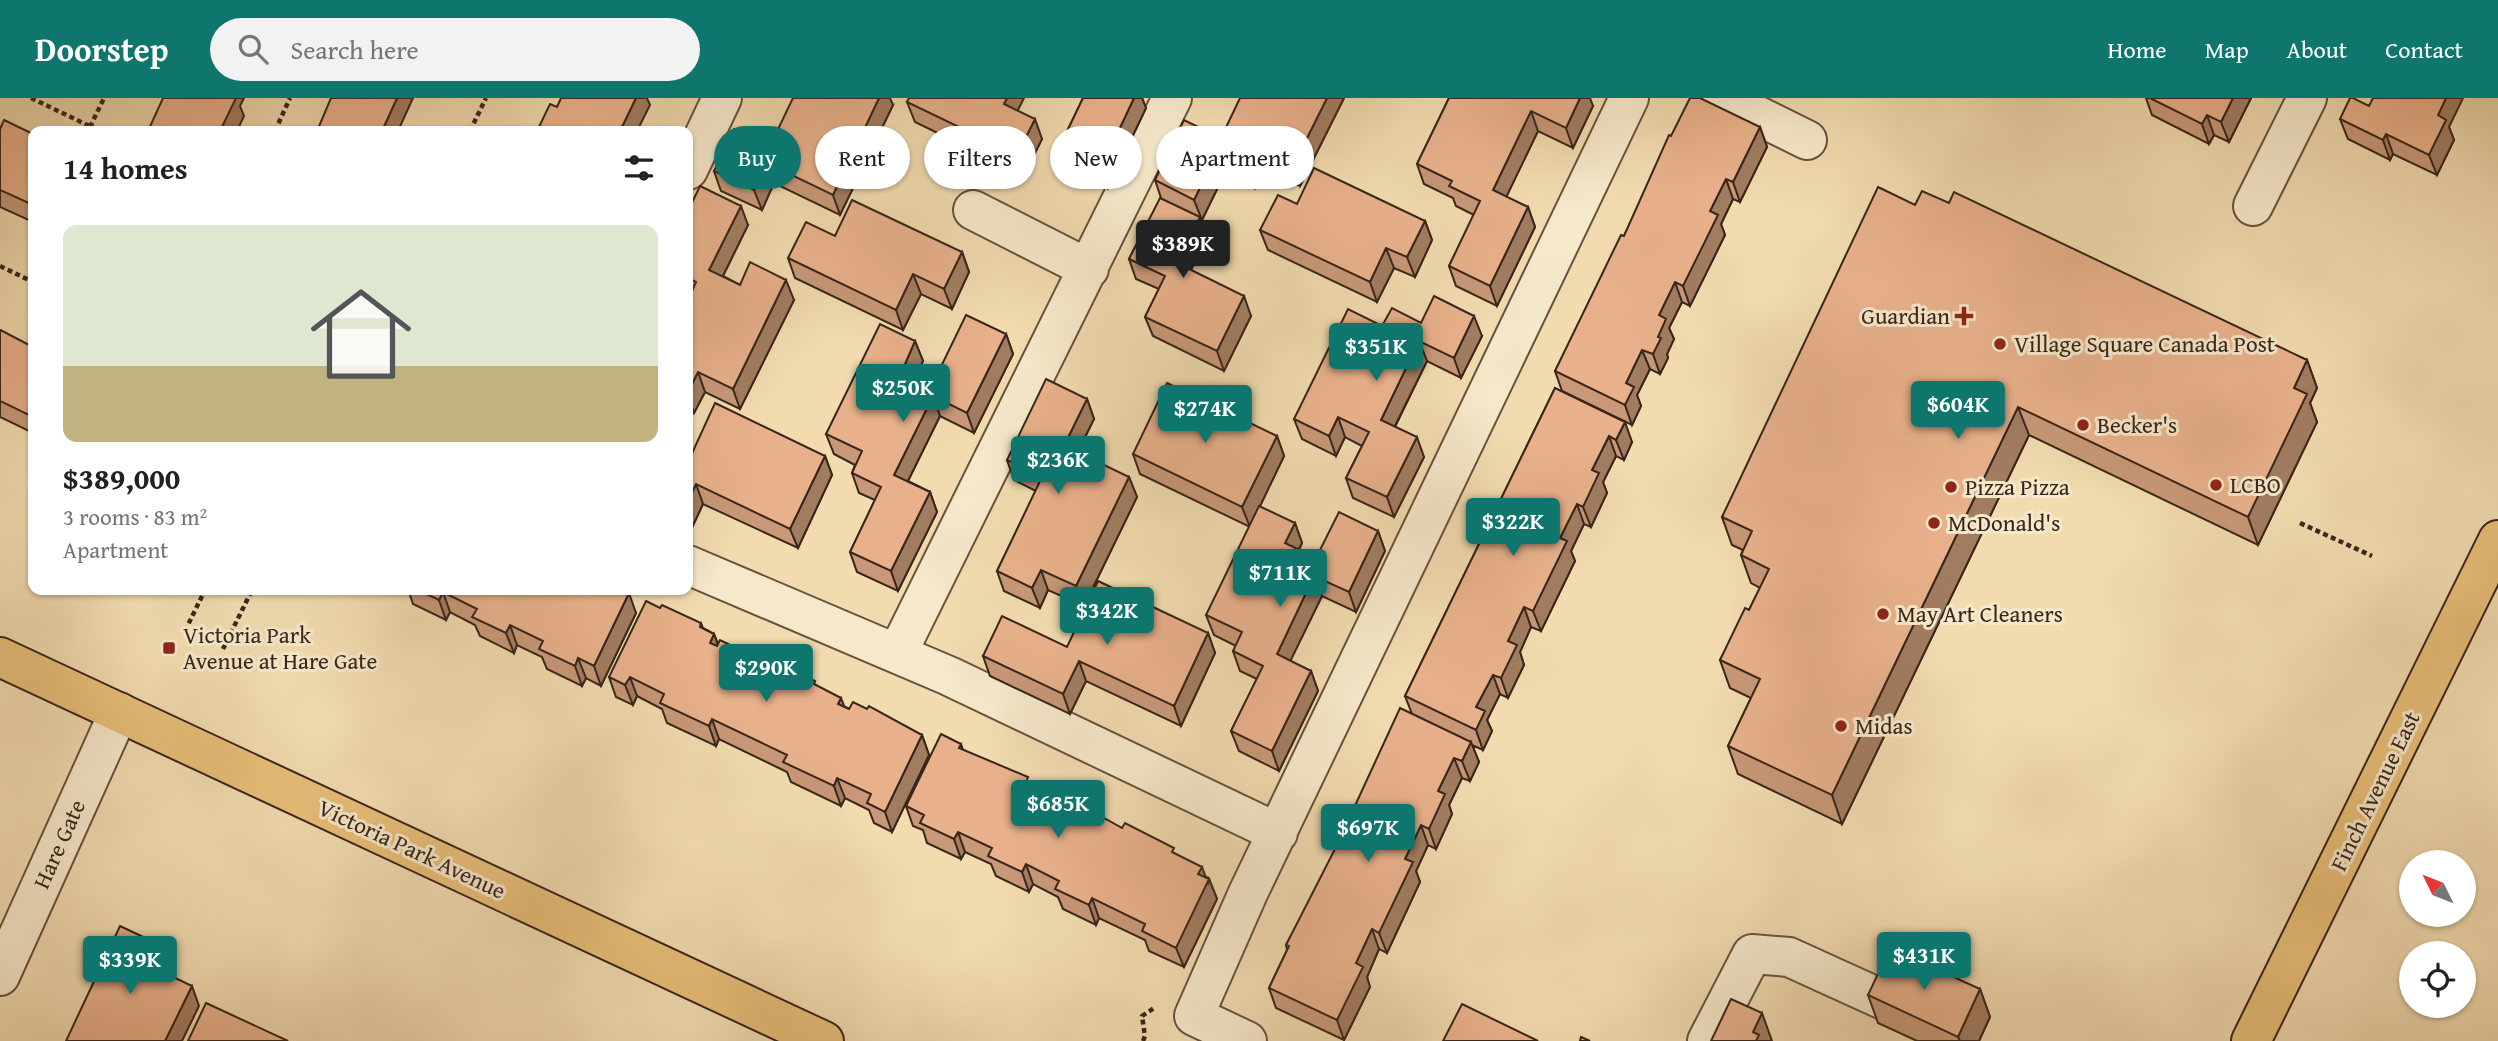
<!DOCTYPE html>
<html lang="en">
<head>
<meta charset="utf-8">
<style>
  body { margin:0; font-family:"Gentium Book Plus",serif; background:#f2f2f2; color:#202124; height:100vh; display:flex; flex-direction:column; font-size:26px; white-space:nowrap }
  * { box-sizing:border-box; margin:0 }
  p { font-size:23px; color:#757577 }
  .icon { flex:none; width:38px; height:38px; fill:none; stroke:currentColor; stroke-width:2; stroke-linecap:round; stroke-linejoin:round }
  .map { position:relative; flex:1; overflow:hidden }
  .details { position:absolute; left:28px; top:28px; width:665px; height:469px; display:flex; flex-direction:column; background:#fff; border-radius:14px; box-shadow:0 2px 5px #0004 }
  .details>* { flex:none }
  .hud { position:absolute; left:714px; top:28px; width:665px; height:63px; display:flex; gap:14px }
  .needle { width:46px; rotate:313deg }
  .controls { position:absolute; left:2399px; top:752px; display:grid; gap:14px }
  .controls a { display:grid; place-items:center; width:77px; height:77px; border-radius:50%; background:#fff; box-shadow:0 2px 5px #0004; font-size:35px }
  .price { position:absolute; translate:-50% -60px; padding:0 16px; border-radius:7px; background:#0f766e; color:#fff; font-size:23px; line-height:46px; filter:drop-shadow(0 2px 4px #0008) }
  .price::after { content:''; position:absolute; left:50%; top:42px; width:21px; height:16px; margin-left:-10px; background:inherit; clip-path:polygon(0 0,100% 0,50% 100%) }
  .price.selected { background:#222; color:#fff }
  ul { padding:0; list-style:none }
  li { display:grid; align-content:center; gap:14px; height:371px; padding:0 35px }
  li span { display:grid; place-items:center; height:217px; border-radius:14px; color:#555 }
  li>.icon { margin-inline-start:auto }
  span .icon { width:126px; height:126px; fill:#fffc; stroke-width:1 }
  li b { font-size:30px }
  h2 { display:flex; justify-content:space-between; align-items:center; height:84px; padding:0 35px; font-size:30px }
  .pill { padding:0 24px; border-radius:32px; background:#fff; box-shadow:0 2px 5px #0004; font-size:24px; line-height:63px }
  .pill.selected { background:#0f766e; color:#fff }
  header { display:flex; align-items:center; gap:42px; box-sizing:border-box; height:98px; padding:0 35px; background:#0f766e; color:#fff }
  header strong { font-size:33px }
  nav { display:flex; gap:38px; margin-inline-start:auto; font-size:24px }
  .search { width:490px; height:63px; background:#f2f2f2; display:flex; align-items:center; gap:18px; box-sizing:border-box; padding:0 24px; border-radius:38px; color:#757577; font-size:26px }
  .map>svg:first-child { display:block }
  .lines { fill:none; stroke-linecap:round; stroke-linejoin:round }
  .minor-casing { stroke:#67523f; stroke-width:42 }
  .major-casing { stroke:#39251a; stroke-width:42 }
  .path { stroke:#39251a; stroke-width:4.5; stroke-dasharray:5 3.5; stroke-linecap:butt }
  .minor { stroke:#f6e8cb; stroke-width:38 }
  .major { stroke:#e8be78; stroke-width:38 }
  .wall { fill:#c89878; stroke:#39251a; stroke-width:2 }
  .shaded-wall { fill:#a27c61; stroke:#39251a; stroke-width:2 }
  .building { fill:#e8b18b; stroke:#39251a; stroke-width:2 }
  .poi-dot { fill:#8f2418; stroke:#f6e8cb; stroke-width:2.5 }
  .labels { text-anchor:middle; stroke-width:6; stroke-linejoin:round; paint-order:stroke }
  .poi-label { font-size:23px; fill:#39251a; stroke:#f6e8cb; text-anchor:start }
  .street-label { font-size:23px; fill:#39251a; stroke:#f6e8cb }
</style>
</head>
<body>
<header>
<strong>Doorstep</strong>
<div class="search"><svg class="icon" aria-label="search" viewBox="0 0 24 24"><circle cx="10" cy="10" r="6"/><path d="M15 15l6 6"/></svg>Search here</div>
<nav><a>Home</a><a>Map</a><a>About</a><a>Contact</a></nav>
</header>
<div class="map">
<svg width="2498" height="943" viewBox="0 0 2498 943">
  <rect width="100%" height="100%" fill="#f1dbaf"/>
  <filter id="stains"><feTurbulence type="fractalNoise" baseFrequency=".00286" numOctaves="4"/><feColorMatrix values="0 0 0 0 .2 0 0 0 0 .09 0 0 0 0 .02 0 0 0 .5 -.17"/></filter>
  <radialGradient id="worn" r=".72"><stop offset=".6" stop-color="#630" stop-opacity="0"/><stop offset="1" stop-color="#630" stop-opacity=".3"/></radialGradient>
  <g class="lines">
    <defs>
      <path id="minor" d="M1722 0 1807 42
        M688 72 722 0
        M2253 108 2307 0
        M973 112 1089 171
        M688 467 949 578 1278 735
        M897 556 1172 0
        M0 878 119 614
        M1247 943 1194 918 1248 795 1629 0
        M1707 943 1752 856 1789 859 1888 904"/>
      <path id="major" d="M0 559 824 943
        M2251 943 2498 442"/>
    </defs>
    <use href="#minor" class="minor-casing"/>
    <use href="#major" class="major-casing"/>
    <path class="path" d="M31 0 100 33
      M90 29 104 0
      M275 33 290 0
      M470 33 486 0
      M0 168 33 184
      M2300 425 2372 458
      M185 533 205 492
      M223 551 252 492
      M1143 943 1145 938 1142 918 1154 910"/>
    <use href="#minor" class="minor"/>
    <use href="#major" class="major"/>
  </g>
  <path class="wall" d="M1083 0H1142L1146 10 1108 90 1067 70 1059 50Z
    M1344 0 1300 88 1264 71 1255 90 1225 75 1202 122 1200 121 1207 139 1191 172 1251 218 1224 273 1153 238 1145 219 1159 191 1136 181 1129 161 1161 100 1155 82 1221 40Z
    M1449 0 1593 8 1573 50 1538 33 1506 99 1528 109 1535 129 1497 208 1456 188 1449 168 1474 117 1456 108 1453 100 1424 86 1417 66Z
    M2146 0H2251L2229 44 2214 37 2209 46 2152 17Z
    M907 4 1017 13 1042 41 1024 77 915 24Z
    M893 7 840 117 774 85 762 112 721 93 714 73 770 48Z
    M2369 8 2449 29 2454 42 2437 77 2393 56 2390 62 2348 41 2340 21Z
    M1760 29 1767 49 1740 104 1733 101 1721 126 1725 137 1690 208 1682 204 1669 230 1674 241 1667 256 1668 260 1660 276 1650 271 1637 297 1641 308 1632 327 1562 293 1555 273 1624 138 1671 38Z
    M0 31 33 36V124L0 109Z
    M1949 105 2307 262 2317 290 2310 305 2317 324 2258 447 2029 337 1842 726 1738 676 1728 648 1751 600 1730 590 1720 562 1749 512 1760 490 1751 485 1741 457 1743 452 1732 447 1722 419 1915 107Z
    M1297 106 1425 123 1432 142 1415 179 1394 170 1377 204 1268 152 1260 132Z
    M688 113 748 127 723 178 740 187 794 202 740 311 705 294 694 315 688 312V202L690 197 688 196Z
    M835 138 962 154 969 174 952 211 921 196 903 232 795 180 788 160Z
    M1421 225 1482 238 1461 280 1427 263 1395 329 1424 359 1394 419 1353 400 1346 380 1362 348 1345 339 1336 358 1302 341 1294 321 1382 228Z
    M0 232 33 249V335L0 319Z
    M1006 236 1013 256 974 335 940 318 908 383 930 394 937 414 898 493 857 474 850 454 875 402 859 395 852 375 855 367 834 356 826 336 915 243 923 263 918 272 935 281Z
    M1555 290 1632 344 1624 362 1616 358 1603 384 1607 395 1591 429 1584 426 1571 453 1575 463 1541 533 1531 529 1520 554 1524 567 1508 600 1500 596 1487 622 1492 633 1483 652 1472 647 1479 664 1470 683 1462 680 1449 707 1452 716 1436 751 1428 747 1416 773 1420 784 1387 855 1379 851 1367 879 1370 889 1344 942 1276 910 1269 890 1287 852 1286 847 1412 616 1405 598Z
    M1087 301 1094 321 1069 372 1085 380 1129 379 1137 399 1084 508 1048 492 1040 510 1004 493 997 473 1036 393 1014 382 1007 362Z
    M1277 338 1284 358 1250 429 1140 376 1133 356Z
    M825 358 832 377 798 450 703 406 688 438V364Z
    M1295 425 1302 445 1299 452 1316 460 1378 433 1385 453 1356 514 1322 498 1290 563 1311 573 1318 593 1279 673 1239 653 1231 633 1257 581 1240 573 1233 553 1236 548 1214 537 1206 517Z
    M403 492H621L636 515 601 588 586 580 582 588 547 571 542 559 517 547 514 555 480 538 475 527 450 514 446 522 413 506 409 494Z
    M701 525 703 530 714 536 718 546 817 588 845 609 922 637 929 657 892 734 874 725 869 712 845 700 841 708 791 684 787 674 719 641 716 648 667 625 662 611 637 598 633 607 616 599 609 579Z
    M1208 535 1215 555 1181 628 1086 583 1070 616 990 578 983 558 1067 549Z
    M961 646 963 652 1177 757 1209 781 1217 801 1184 869 1149 853 1145 842 1099 820 1096 827 1063 811 1058 799 1033 786 1029 794 996 778 991 766 965 754 961 761 927 745 923 732 913 728 906 708Z
    M1980 891 1990 919 1979 943H1917L1878 925 1868 897Z"/>
  <path class="shaded-wall" d="M232 0H244L240 8 244 18 237 33H220Z
    M397 0H413L398 33H382Z
    M636 0H647L650 7 637 33H620Z
    M879 0H890L893 7 840 117 833 97Z
    M1007 0H1024L1011 26 1004 6Z
    M1134 0H1142L1146 10 1108 90 1101 70Z
    M1327 0H1344L1300 88 1293 68Z
    M1580 0H1590L1593 8 1573 50 1566 30Z
    M2233 0H2251L2229 44 2221 24Z
    M2446 0H2463L2449 29 2454 42 2437 77 2429 57 2438 17Z
    M1531 13 1538 33 1500 112 1493 92Z
    M2207 17 2214 37 2209 46 2202 26Z
    M1035 21 1042 41 1024 77 1017 57Z
    M1760 29 1767 49 1740 104 1733 84Z
    M2386 36 2393 56 2390 62 2383 42Z
    M1257 51 1264 71 1255 90 1248 70Z
    M1217 55 1225 75 1202 122 1194 102Z
    M767 65 774 85 762 112 754 92Z
    M1726 81 1733 101 1721 126 1725 137 1690 208 1683 188 1710 113Z
    M741 108 748 127 716 192 709 172Z
    M1528 109 1535 129 1497 208 1490 188Z
    M1200 119 1207 139 1184 185 1177 165Z
    M1425 123 1432 142 1415 179 1407 159Z
    M1386 150 1394 170 1377 204 1370 184Z
    M962 154 969 174 952 211 944 191Z
    M913 176 921 196 903 232 896 212Z
    M786 182 794 202 740 311 733 291Z
    M1675 184 1682 204 1669 230 1674 241 1667 256 1668 260 1660 276 1653 256 1658 239 1659 217Z
    M1244 198 1251 218 1224 273 1217 253Z
    M1474 218 1482 238 1461 280 1454 260Z
    M1006 236 1013 256 974 335 967 315Z
    M915 243 923 263 912 286 905 266Z
    M1419 243 1427 263 1388 342 1381 322Z
    M1642 252 1650 271 1637 297 1641 308 1632 327 1625 307 1626 285Z
    M2307 262 2317 290 2310 305 2317 324 2258 447 2248 419 2294 290Z
    M698 274 705 294 694 315 688 298V294Z
    M933 298 940 318 901 397 894 377Z
    M1087 301 1094 321 1062 385 1055 366Z
    M2018 309 2029 337 1842 726 1832 697Z
    M1338 319 1345 339 1336 358 1329 338Z
    M1625 324 1632 344 1624 362 1616 342Z
    M1277 338 1284 358 1250 429 1242 409Z
    M1609 338 1616 358 1603 384 1607 395 1591 429 1583 409 1592 372Z
    M1417 339 1424 359 1394 419 1387 399Z
    M825 358 832 377 798 450 790 431Z
    M1129 379 1137 399 1084 508 1076 488Z
    M696 386 703 406 688 438V403Z
    M930 394 937 414 898 493 891 473Z
    M1577 406 1584 426 1571 453 1575 463 1541 533 1533 513 1560 440Z
    M1295 425 1302 445 1292 465 1285 445Z
    M1378 433 1385 453 1356 514 1349 494Z
    M1041 472 1048 492 1040 510 1032 490Z
    M1314 478 1322 498 1284 576 1277 556Z
    M443 494 450 514 446 522 439 502Z
    M629 495 636 515 601 588 594 568Z
    M1524 509 1531 529 1520 554 1524 567 1508 600 1501 580 1508 543Z
    M510 527 517 547 514 555 506 535Z
    M1208 535 1215 555 1181 628 1174 608Z
    M714 536 721 555 710 545Z
    M578 560 586 580 582 588 575 568Z
    M1079 563 1086 583 1070 616 1063 596Z
    M1311 573 1318 593 1279 673 1272 653Z
    M1493 577 1500 596 1487 622 1492 633 1483 652 1476 632V609Z
    M630 579 637 598 633 607 625 587Z
    M841 600 849 620 838 606Z
    M712 621 719 641 716 648 709 628Z
    M922 637 929 657 892 734 885 714Z
    M1471 644 1479 664 1470 683 1462 663Z
    M1454 660 1462 680 1449 707 1452 716 1436 751 1429 731 1438 693Z
    M837 680 845 700 841 708 834 688Z
    M1421 727 1428 747 1416 773 1420 784 1387 855 1379 835 1405 761Z
    M958 734 965 754 961 761 954 741Z
    M1026 766 1033 786 1029 794 1022 774Z
    M1202 769 1208 785 1209 781 1217 801 1184 869 1176 850 1198 776Z
    M1092 800 1099 820 1096 827 1089 807Z
    M1372 831 1379 851 1367 879 1370 889 1344 942 1337 922 1356 865Z
    M156 845 164 865 153 886 146 866Z
    M192 888 199 908 182 943H165Z
    M1980 891 1990 919 1979 943H1960L1958 939Z
    M1762 915 1772 943H1756L1753 934Z"/>
  <path class="building" d="M163 0H236L220 33H148Z
    M331 0H397L382 33H317Z
    M561 0H636L620 33H537L550 6 557 9Z
    M793 0H879L833 97 767 65 754 92 714 73 734 31 770 48Z
    M909 0H1007L1004 6 1035 21 1017 57 907 4Z
    M1083 0H1134L1101 70 1059 50Z
    M1240 0H1327L1293 68 1257 51 1248 70 1217 55 1194 102 1155 82 1184 22 1221 40Z
    M1449 0H1580L1566 30 1531 13 1493 92 1528 109 1490 188 1449 168 1480 103 1449 88 1452 83 1417 66Z
    M1690 0H1700L1760 29 1733 84 1726 81 1710 113 1718 117 1683 188 1675 184 1659 217 1666 221 1658 239 1661 240 1653 256 1642 252 1626 285 1634 289 1625 307 1555 273 1621 137 1624 138 1669 37 1671 38Z
    M2150 0H2233L2221 24 2207 17 2202 26Z
    M2350 0H2353L2369 8 2373 0H2446L2438 17 2446 22 2429 57 2386 36 2383 42 2340 21Z
    M4 22 33 36V107L0 92V31Z
    M1314 70 1425 123 1407 159 1386 150 1370 184 1260 132 1278 97 1297 106Z
    M700 88 741 108 709 172 740 187 750 164 786 182 733 291 698 274 688 294V202L696 184 688 180V113Z
    M1878 89 1915 107 1922 93 1949 105 1954 94 2307 262 2294 290 2307 296 2248 419 2018 309 1832 697 1728 648 1760 581 1720 562 1745 510 1749 512 1769 471 1741 457 1752 433 1722 419Z
    M1160 100 1200 119 1177 165 1244 198 1217 253 1145 219 1165 178 1129 161Z
    M852 102 962 154 944 191 913 176 896 212 788 160 806 124 835 138Z
    M1434 198 1474 218 1454 260 1419 243 1381 322 1417 339 1387 399 1346 380 1369 334 1338 319 1329 338 1294 321 1348 211 1382 228 1392 210 1421 225Z
    M966 217 1006 236 967 315 933 298 894 377 930 394 891 473 850 454 881 389 852 375 862 353 826 336 880 226 915 243 905 266 935 281Z
    M0 232 33 249V319L0 303Z
    M1046 281 1087 301 1055 366 1085 380 1094 362 1129 379 1076 488 1041 472 1032 490 997 473 1042 379 1007 362Z
    M1167 285 1277 338 1242 409 1133 356Z
    M1555 290 1625 324 1616 342 1609 338 1592 372 1599 375 1583 409 1577 406 1560 440 1567 443 1533 513 1524 509 1508 543 1517 547 1501 580 1493 577 1476 609 1485 613 1476 632 1405 598Z
    M715 305 825 358 790 431 696 386 688 403V364Z
    M1259 408 1295 425 1285 445 1316 460 1339 414 1378 433 1349 494 1314 478 1277 556 1311 573 1272 653 1231 633 1263 568 1233 553 1242 534 1206 517Z
    M1098 483 1208 535 1174 608 1079 563 1063 596 983 558 1002 518 1067 549Z
    M418 492H621L629 495 594 568 578 560 575 568 539 551 543 543 510 527 506 535 472 519 477 511 443 494 439 502Z
    M646 503 660 510 662 507 701 525 700 529 714 536 710 545 717 548 720 542 751 557 753 553 815 583 814 586 841 600 838 606 849 611 853 604 867 611 869 608 922 637 885 714 867 705 871 696 837 680 834 688 783 664 787 657 712 621 709 628 660 605 664 596 630 579 625 587 609 579Z
    M1400 610 1471 644 1462 663 1454 660 1438 693 1445 696 1429 731 1421 727 1405 761 1413 764 1379 835 1372 831 1356 865 1363 869 1337 922 1269 890 1289 848 1286 847 1336 749Z
    M941 636 961 646 959 650 1028 679 1026 684 1054 697 1056 693 1122 730 1125 725 1174 750 1172 754 1202 769 1198 776 1209 781 1176 850 1142 833 1145 826 1092 800 1089 807 1055 791 1059 783 1026 766 1022 774 988 758 992 750 958 734 954 741 920 725 924 717 906 708Z
    M120 828 156 845 146 866 192 888 165 943H66Z
    M1890 850 1980 891 1958 939 1868 897Z
    M1731 901 1762 915 1753 934 1759 937 1756 943H1711Z
    M206 905 288 943H188Z
    M1462 906 1538 943H1443Z
    M1581 939 1590 943H1580Z"/>
  <g class="poi-dot">
    <path d="M1960.5 207.5h7v7h7v7h-7v7h-7v-7h-7v-7h7z"/>
    <circle cx="2000" cy="246" r="7"/>
    <circle cx="2083" cy="327" r="7"/>
    <circle cx="2216" cy="387" r="7"/>
    <circle cx="1951" cy="389" r="7"/>
    <circle cx="1934" cy="425" r="7"/>
    <circle cx="1883" cy="516" r="7"/>
    <rect x="162" y="543" width="14" height="14" rx="3.5"/>
    <circle cx="1841" cy="628" r="7"/>
  </g>
  <g class="labels">
    <g class="poi-label">
      <text x="1950" y="226" text-anchor="end">Guardian</text>
      <text x="2014" y="254">Village Square Canada Post</text>
      <text x="2097" y="335">Becker's</text>
      <text x="2230" y="395">LCBO</text>
      <text x="1965" y="397">Pizza Pizza</text>
      <text x="1948" y="433">McDonald's</text>
      <text x="1897" y="524">May Art Cleaners</text>
      <text x="183" y="545">Victoria Park<tspan x="183" dy="26">Avenue at Hare Gate</tspan></text>
      <text x="1855" y="636">Midas</text>
    </g>
    <g class="street-label">
      <text transform="translate(2375 693) rotate(-64)" y="8">Finch Avenue East</text>
      <text transform="translate(59 746) rotate(-66)" y="8">Hare Gate</text>
      <text transform="translate(412 751) rotate(25)" y="8">Victoria Park Avenue</text>
    </g>
  </g>
  <rect width="100%" height="100%" filter="url(#stains)"/>
  <rect width="100%" height="100%" fill="url(#worn)"/>
</svg>
<div class="controls">
<a><svg class="needle" viewBox="-14 -14 28 28"><path d="M0-13l5 13h-10z" fill="#e53935"/><path d="M0 13l5-13h-10z" fill="#757577"/></svg></a>
<a><svg class="icon" aria-label="locate" viewBox="0 0 24 24"><circle cx="12" cy="12" r="6"/><path d="M12 2v4M12 18v4M2 12h4M18 12h4"/></svg></a>
</div>
<b class="price selected" style="left:1183px;top:182px">$389K</b>
<b class="price" style="left:1376px;top:285px">$351K</b>
<b class="price" style="left:903px;top:326px">$250K</b>
<b class="price" style="left:1958px;top:343px">$604K</b>
<b class="price" style="left:1205px;top:347px">$274K</b>
<b class="price" style="left:1058px;top:398px">$236K</b>
<b class="price" style="left:1513px;top:460px">$322K</b>
<b class="price" style="left:1280px;top:511px">$711K</b>
<b class="price" style="left:1107px;top:549px">$342K</b>
<b class="price" style="left:766px;top:606px">$290K</b>
<b class="price" style="left:1058px;top:742px">$685K</b>
<b class="price" style="left:1368px;top:766px">$697K</b>
<b class="price" style="left:1924px;top:894px">$431K</b>
<b class="price" style="left:130px;top:898px">$339K</b>
<div class="hud">
<a class="pill selected">Buy</a>
<a class="pill">Rent</a>
<a class="pill">Filters</a>
<a class="pill">New</a>
<a class="pill">Apartment</a>
</div>
<section class="details">
<h2>14 homes<svg class="icon" aria-label="filters" viewBox="0 0 24 24"><path d="M4 7h16M4 17h16"/><circle cx="9" cy="7" r="2"/><circle cx="15" cy="17" r="2"/></svg></h2>
<ul>
<li><span style="background:linear-gradient(#dfe7d0 65%,#c2b280 0)"><svg class="icon" aria-label="home" viewBox="0 0 24 24"><path d="M3 11l9-7 9 7M6 9v11h12V9"/></svg></span><div><b>$389,000</b><p>3 rooms · 83 m²</p><p>Apartment</p></div></li>
</ul>
</section>
</div>
</body>
</html>
